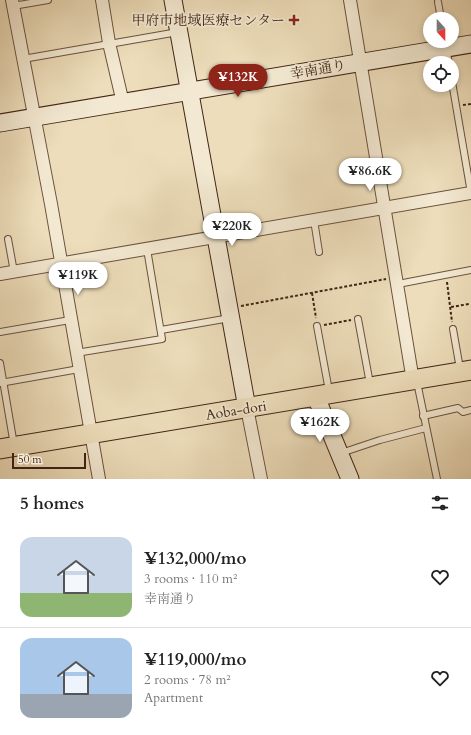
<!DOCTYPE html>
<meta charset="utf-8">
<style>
body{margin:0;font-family:Cardo,"Noto Serif JP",serif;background:#f2f2f2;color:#222;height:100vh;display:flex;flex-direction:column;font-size:15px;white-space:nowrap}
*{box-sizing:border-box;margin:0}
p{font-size:13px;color:#767676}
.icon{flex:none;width:22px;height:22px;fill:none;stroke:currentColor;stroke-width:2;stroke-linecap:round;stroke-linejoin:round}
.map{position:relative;height:479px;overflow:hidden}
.details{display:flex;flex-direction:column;background:#fff;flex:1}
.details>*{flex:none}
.needle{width:26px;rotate:159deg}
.fabs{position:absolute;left:423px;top:12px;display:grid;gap:8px}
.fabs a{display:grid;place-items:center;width:36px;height:36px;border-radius:50%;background:#fff;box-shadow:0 2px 6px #0003;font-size:20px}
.scale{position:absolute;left:12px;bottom:10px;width:74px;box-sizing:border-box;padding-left:4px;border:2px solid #412415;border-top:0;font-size:11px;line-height:14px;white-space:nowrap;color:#412415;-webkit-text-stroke:3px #f3e9d2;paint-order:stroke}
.price{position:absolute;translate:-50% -34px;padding:0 9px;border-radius:14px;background:#fff;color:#222;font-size:13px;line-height:26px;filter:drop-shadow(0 1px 2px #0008)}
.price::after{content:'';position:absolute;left:50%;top:24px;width:12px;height:9px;margin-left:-6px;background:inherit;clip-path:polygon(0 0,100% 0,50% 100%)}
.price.on{background:#8f2418;color:#fff}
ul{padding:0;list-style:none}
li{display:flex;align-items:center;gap:12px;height:100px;padding:0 20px}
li+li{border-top:1px solid #e0e0e0}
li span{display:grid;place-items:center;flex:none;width:112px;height:80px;border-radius:12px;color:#555}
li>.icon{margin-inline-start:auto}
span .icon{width:48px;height:48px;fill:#fffc;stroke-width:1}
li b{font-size:17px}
h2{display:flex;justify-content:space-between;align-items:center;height:48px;padding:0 20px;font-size:17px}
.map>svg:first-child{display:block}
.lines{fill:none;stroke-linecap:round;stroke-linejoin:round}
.lane-casing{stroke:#6c523e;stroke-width:8}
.street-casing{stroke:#6c523e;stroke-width:14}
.secondary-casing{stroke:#412415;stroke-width:19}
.primary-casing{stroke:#412415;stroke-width:21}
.path{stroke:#412415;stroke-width:2;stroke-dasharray:3 2;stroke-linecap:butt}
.lane{stroke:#f3e9d2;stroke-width:6}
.street{stroke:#f3e9d2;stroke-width:12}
.secondary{stroke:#f3e9d2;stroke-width:17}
.primary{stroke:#edddba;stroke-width:19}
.poi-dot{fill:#8f2418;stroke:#f3e9d2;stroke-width:1.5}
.labels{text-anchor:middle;stroke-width:3.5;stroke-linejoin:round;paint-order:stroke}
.poi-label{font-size:14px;fill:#412415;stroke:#f3e9d2;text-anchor:end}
.street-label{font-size:14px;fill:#412415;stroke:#f3e9d2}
</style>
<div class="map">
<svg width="471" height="479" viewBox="0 0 471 479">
<rect width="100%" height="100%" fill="#edddba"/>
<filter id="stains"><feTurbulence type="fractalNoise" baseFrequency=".005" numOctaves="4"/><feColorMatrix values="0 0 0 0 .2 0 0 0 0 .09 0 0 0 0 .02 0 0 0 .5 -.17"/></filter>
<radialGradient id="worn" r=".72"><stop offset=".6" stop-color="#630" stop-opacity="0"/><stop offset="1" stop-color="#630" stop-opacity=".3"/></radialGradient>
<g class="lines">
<defs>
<g id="lane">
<polyline points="438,2 441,19"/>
<polyline points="13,6 48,0"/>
<polyline points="446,49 449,63"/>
<polyline points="23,59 178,32"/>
<polyline points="452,82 471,193"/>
<polyline points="314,220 319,252"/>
<polyline points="8,239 14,272"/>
<polyline points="398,284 471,270"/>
<polyline points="358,319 370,384"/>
<polyline points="317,326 329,391"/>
<polyline points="453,329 460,369"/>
<polyline points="161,330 230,318"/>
<polyline points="0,332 70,320"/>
<polyline points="76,353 162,339 147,249"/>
<polyline points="0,363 14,445"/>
<polyline points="417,382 437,479"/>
<polyline points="0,383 79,369"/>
<polyline points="423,416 458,408 463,412 471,410"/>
<polyline points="341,453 380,440 426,428"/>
</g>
<g id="street">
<polyline points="12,0 51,204 99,479"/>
<polyline points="102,0 109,43 123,103"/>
<polyline points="350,0 413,381"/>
<polyline points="0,274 471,193"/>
<polyline points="247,408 261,479"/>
</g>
<g id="secondary">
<polyline points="173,0 247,408"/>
<polyline points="0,123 471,44"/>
<polyline points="316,397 350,479"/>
</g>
<polyline id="primary" points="0,449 471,370"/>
</defs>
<use href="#lane" class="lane-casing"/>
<use href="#street" class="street-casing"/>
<use href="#secondary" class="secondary-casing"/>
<use href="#primary" class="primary-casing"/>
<g class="path">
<polyline points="463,105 471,104"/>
<polyline points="447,282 452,322"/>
<polyline points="312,293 316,318"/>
<polyline points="241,306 386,279"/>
<polyline points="451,307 469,304"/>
<polyline points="324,325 351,320"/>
</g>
<use href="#lane" class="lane"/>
<use href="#street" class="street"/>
<use href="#secondary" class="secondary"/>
<use href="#primary" class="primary"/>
</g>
<path class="poi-dot" d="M292 14h4v4h4v4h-4v4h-4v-4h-4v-4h4z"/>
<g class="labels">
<g class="poi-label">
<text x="285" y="25">甲府市地域医療センター</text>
</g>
<g class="street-label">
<text transform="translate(318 69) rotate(-10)" y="5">幸南通り</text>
<text transform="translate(236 410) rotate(-9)" y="5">Aoba-dori</text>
</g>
</g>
<rect width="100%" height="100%" filter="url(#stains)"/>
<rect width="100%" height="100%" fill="url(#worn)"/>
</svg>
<div class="fabs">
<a><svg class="needle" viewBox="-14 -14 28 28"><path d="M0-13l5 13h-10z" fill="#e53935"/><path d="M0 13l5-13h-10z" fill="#767676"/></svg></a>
<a><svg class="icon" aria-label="locate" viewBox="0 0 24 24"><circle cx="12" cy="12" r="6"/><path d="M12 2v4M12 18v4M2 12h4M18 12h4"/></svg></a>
</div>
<div class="scale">50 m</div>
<b class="price on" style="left:238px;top:98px">¥132K</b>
<b class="price" style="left:370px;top:192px">¥86.6K</b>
<b class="price" style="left:232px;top:247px">¥220K</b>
<b class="price" style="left:78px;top:296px">¥119K</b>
<b class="price" style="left:320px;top:443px">¥162K</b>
</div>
<section class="details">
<h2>5 homes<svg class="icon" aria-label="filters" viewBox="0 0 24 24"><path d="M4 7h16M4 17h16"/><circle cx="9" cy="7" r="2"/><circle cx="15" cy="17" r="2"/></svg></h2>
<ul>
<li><span style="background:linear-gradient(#c9d6e8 70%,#8fb573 0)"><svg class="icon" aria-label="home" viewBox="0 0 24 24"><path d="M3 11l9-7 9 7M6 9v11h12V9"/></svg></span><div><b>¥132,000/mo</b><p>3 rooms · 110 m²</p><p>幸南通り</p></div><svg class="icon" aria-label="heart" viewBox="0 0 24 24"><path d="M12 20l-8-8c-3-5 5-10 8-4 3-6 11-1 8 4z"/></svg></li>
<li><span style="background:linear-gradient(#a9c7e8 70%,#9aa5b1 0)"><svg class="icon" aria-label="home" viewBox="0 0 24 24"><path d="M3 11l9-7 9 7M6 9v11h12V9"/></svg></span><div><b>¥119,000/mo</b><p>2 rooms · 78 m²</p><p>Apartment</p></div><svg class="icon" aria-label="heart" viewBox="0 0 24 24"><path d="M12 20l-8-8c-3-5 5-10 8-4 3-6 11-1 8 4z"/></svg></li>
</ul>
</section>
